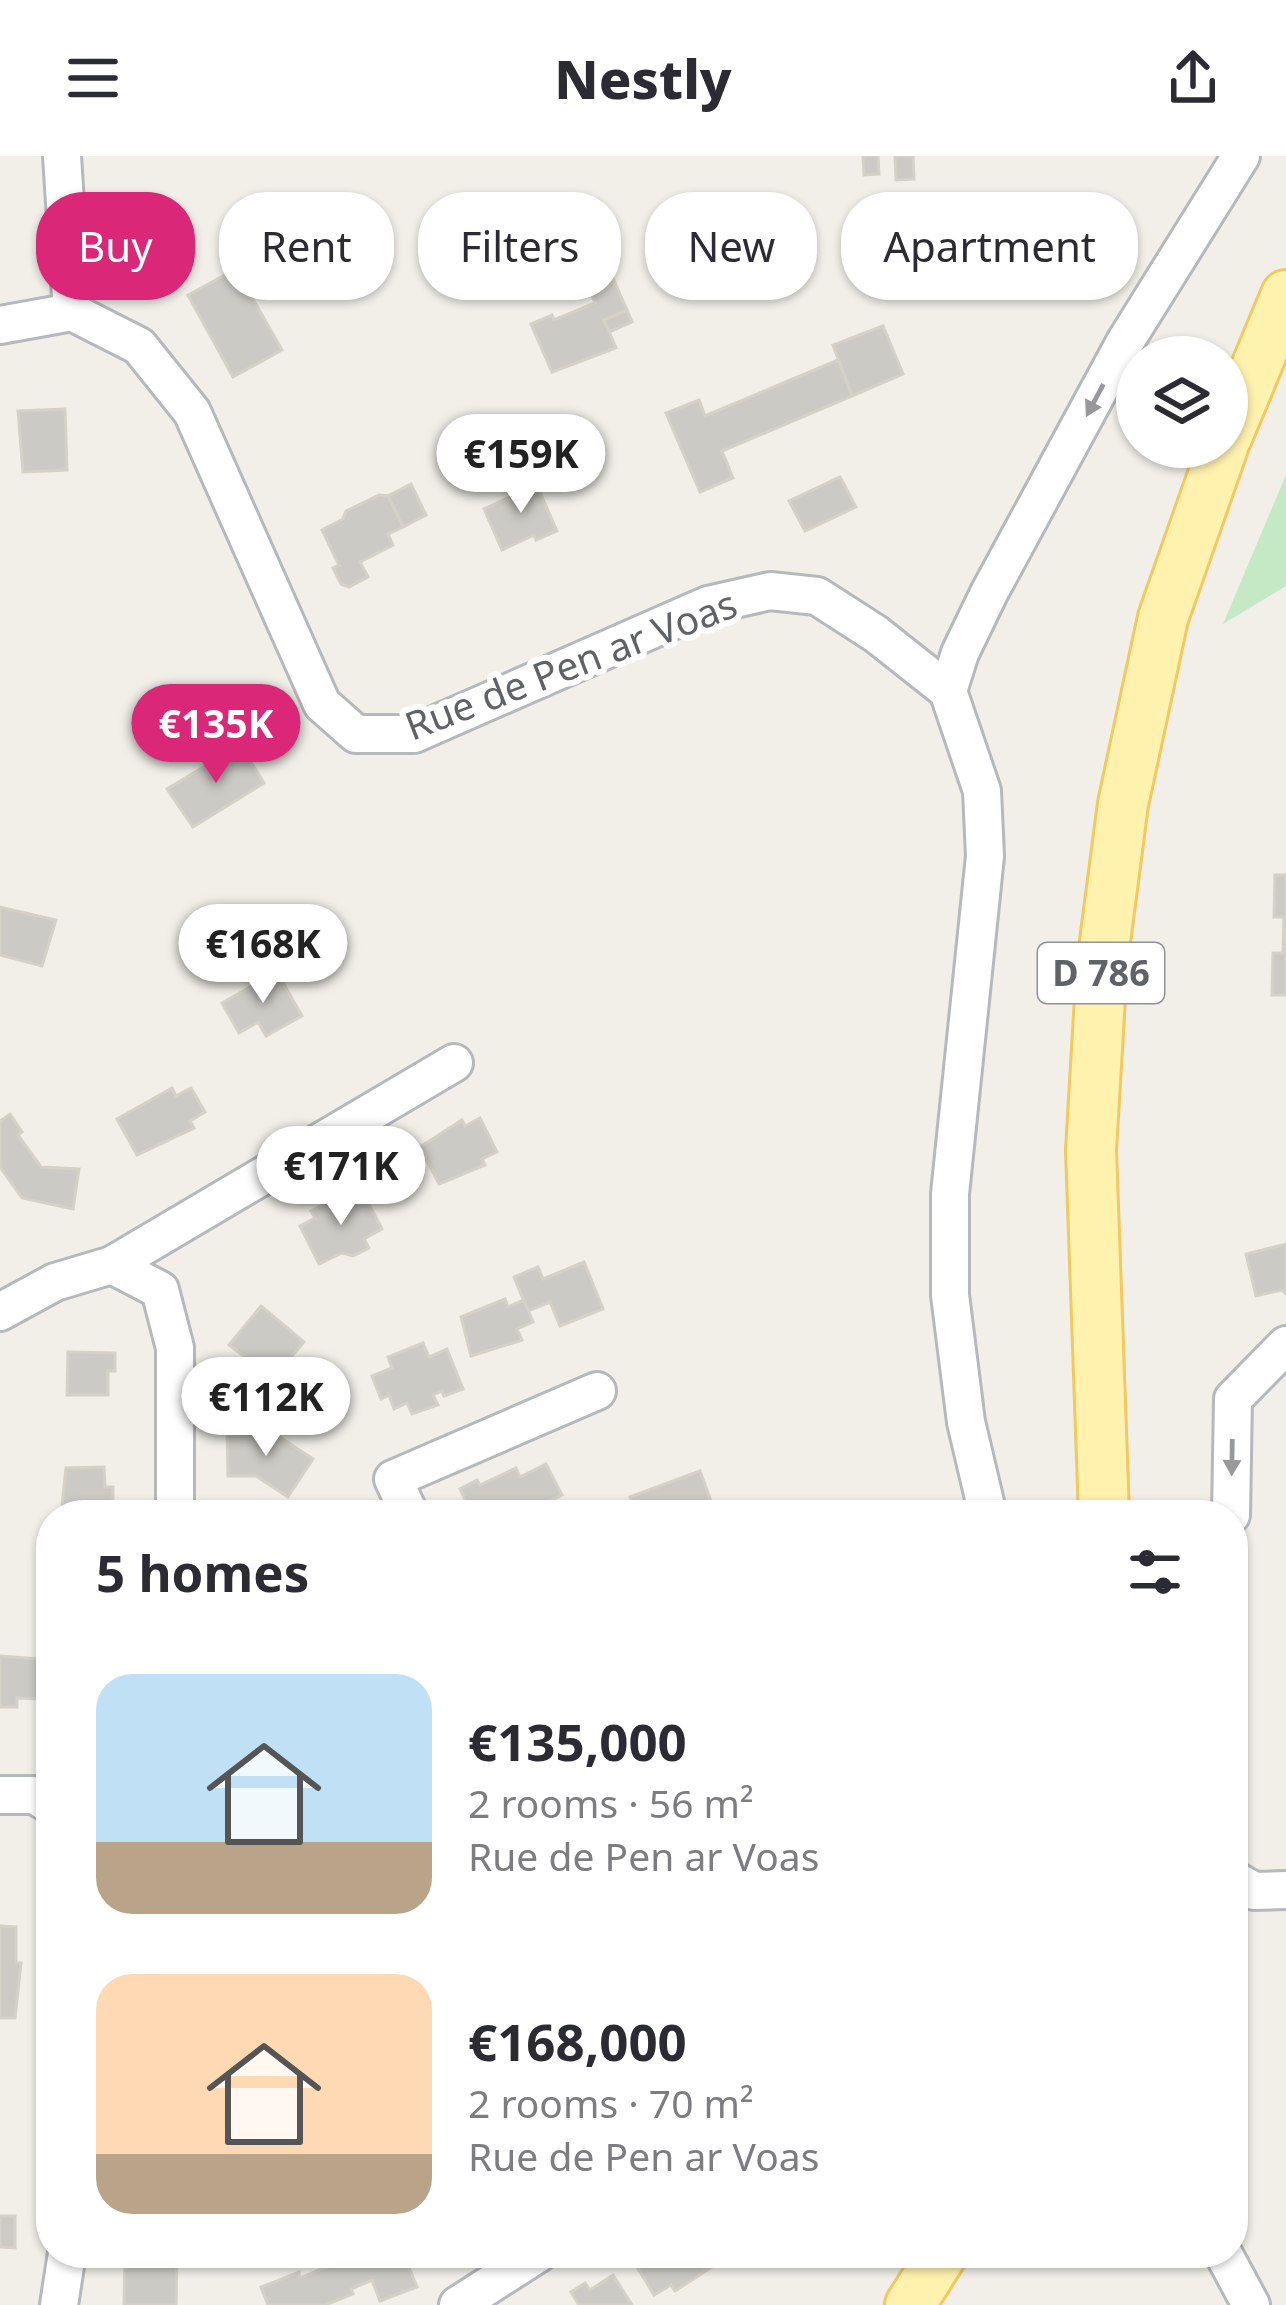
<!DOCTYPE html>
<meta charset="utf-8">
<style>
body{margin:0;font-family:"Noto Sans",sans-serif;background:#f2f2f3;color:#2b2b33;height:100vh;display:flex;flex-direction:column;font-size:45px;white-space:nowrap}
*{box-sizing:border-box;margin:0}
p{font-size:39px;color:#7c7c81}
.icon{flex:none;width:66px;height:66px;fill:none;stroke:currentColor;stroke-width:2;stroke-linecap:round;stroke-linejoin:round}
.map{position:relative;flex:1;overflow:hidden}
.details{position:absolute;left:36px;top:1344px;width:1212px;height:768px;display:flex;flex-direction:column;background:#fff;border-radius:48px;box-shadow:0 3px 9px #0004}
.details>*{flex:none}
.top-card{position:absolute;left:36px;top:36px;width:1215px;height:108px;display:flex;gap:24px}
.controls{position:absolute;left:1116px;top:180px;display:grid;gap:24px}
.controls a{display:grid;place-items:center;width:132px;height:132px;border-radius:50%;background:#fff;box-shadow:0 3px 9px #0004;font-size:60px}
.price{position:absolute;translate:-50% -102px;padding:0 27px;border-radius:42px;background:#fff;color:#222;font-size:39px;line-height:78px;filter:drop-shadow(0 3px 6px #0008)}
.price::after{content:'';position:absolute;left:50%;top:72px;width:36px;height:27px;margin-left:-18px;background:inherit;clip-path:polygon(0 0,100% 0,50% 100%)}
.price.current{background:#db2777;color:#fff}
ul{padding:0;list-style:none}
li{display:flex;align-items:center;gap:36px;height:300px;padding:0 60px}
li span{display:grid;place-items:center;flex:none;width:336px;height:240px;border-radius:36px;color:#555}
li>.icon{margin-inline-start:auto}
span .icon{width:144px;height:144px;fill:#fffc;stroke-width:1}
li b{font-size:51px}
h2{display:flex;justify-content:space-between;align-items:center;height:144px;padding:0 60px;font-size:51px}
.chip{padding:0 42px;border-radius:48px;background:#fff;box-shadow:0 3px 9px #0004;font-size:42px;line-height:108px}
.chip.current{background:#db2777;color:#fff}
header{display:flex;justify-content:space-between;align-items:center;height:156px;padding:0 60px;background:#fff;font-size:54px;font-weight:800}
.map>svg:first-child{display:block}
.green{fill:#c5e8c5}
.building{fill:#cccac5;stroke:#d6d1c6;stroke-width:3}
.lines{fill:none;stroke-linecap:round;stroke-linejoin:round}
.minor-casing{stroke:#b5b8bc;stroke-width:42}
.major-casing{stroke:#f2c960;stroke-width:54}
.minor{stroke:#fff;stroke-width:36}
.major{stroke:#fff2af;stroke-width:48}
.oneway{fill:#979a9d}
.labels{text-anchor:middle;stroke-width:12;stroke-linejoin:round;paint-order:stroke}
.shield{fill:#fff;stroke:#8f9295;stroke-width:3}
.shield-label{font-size:36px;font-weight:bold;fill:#5f6368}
.street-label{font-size:39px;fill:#5f6368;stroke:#fff}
</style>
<header><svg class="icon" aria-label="menu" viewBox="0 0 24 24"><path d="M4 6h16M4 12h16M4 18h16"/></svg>Nestly<svg class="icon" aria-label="share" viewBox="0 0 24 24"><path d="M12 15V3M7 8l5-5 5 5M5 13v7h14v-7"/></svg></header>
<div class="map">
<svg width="1286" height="2149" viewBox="0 0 1286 2149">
<rect width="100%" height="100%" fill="#f1efe8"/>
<polygon class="green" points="1286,319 1286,430 1223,468"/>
<g class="building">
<polygon points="863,0 878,0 879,18 864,19"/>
<polygon points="895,0 913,0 914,23 896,24"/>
<polygon points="236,113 282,194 233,221 188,139"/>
<polygon points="612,120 627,154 604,164 616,192 552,216 531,168 552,159 554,164 595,147 588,130"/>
<polygon points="627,154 632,166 609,176 604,164"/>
<polygon points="883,170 903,218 852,240 833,189"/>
<polygon points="838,204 852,240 722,295 733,322 700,336 666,257 699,244 705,260"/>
<polygon points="65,253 67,314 23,316 18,255"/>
<polygon points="840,321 856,351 805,375 789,345"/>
<polygon points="534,323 557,375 536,384 534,379 502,394 484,353 516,338 514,332"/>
<polygon points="411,328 426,359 403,371 388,340"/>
<polygon points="379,339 388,340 403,371 388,378 393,389 360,406 368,421 349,431 341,428 333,412 339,409 322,374 343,363 346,355"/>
<polygon points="240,589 264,627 193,671 167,633"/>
<polygon points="1275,719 1286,719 1286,839 1272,839 1273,797 1283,797 1284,761 1274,761"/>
<polygon points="0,751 56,764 42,810 0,799"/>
<polygon points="281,773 295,799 273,811 259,785"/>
<polygon points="277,816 302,860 266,880 258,866 239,877 222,847"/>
<polygon points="172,932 176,940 191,932 205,956 190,965 194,972 137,999 117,963"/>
<polygon points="10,958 22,976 18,979 41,1011 79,1013 73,1053 22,1042 0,1011 0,965"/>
<polygon points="480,962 497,996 482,1003 485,1009 439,1028 420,991 462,964 465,970"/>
<polygon points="363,1037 382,1073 364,1083 369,1092 353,1100 342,1097 319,1108 300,1070 315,1062 311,1055 341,1039 345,1047"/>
<polygon points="1286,1088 1286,1138 1282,1134 1256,1140 1246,1098"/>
<polygon points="584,1106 603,1153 560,1170 550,1146 528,1155 514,1121 538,1111 543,1123"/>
<polygon points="505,1143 508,1151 524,1144 533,1166 517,1173 522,1184 471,1200 461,1161"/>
<polygon points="261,1150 304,1186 273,1222 229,1189"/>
<polygon points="423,1187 429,1201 447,1193 463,1233 444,1240 442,1235 433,1239 438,1249 412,1258 407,1247 394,1253 389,1239 381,1243 372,1220 392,1212 388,1201"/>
<polygon points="68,1196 115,1197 115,1215 108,1215 108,1239 67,1239"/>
<polygon points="269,1274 313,1303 288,1341 256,1320 228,1320 227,1275"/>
<polygon points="546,1308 562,1339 533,1353 536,1359 478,1359 475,1355 471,1356 460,1333 477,1324 480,1329 516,1312 520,1321"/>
<polygon points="104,1311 105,1331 113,1331 113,1359 61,1359 66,1312"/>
<polygon points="700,1315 716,1359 618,1359 616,1353 632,1347 630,1341"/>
<polygon points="0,1500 38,1503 39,1543 17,1542 17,1551 0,1551"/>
<polygon points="0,1770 16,1771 16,1807 21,1807 15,1862 0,1862"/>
<polygon points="0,2060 15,2060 15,2092 0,2091"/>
<polygon points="157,2097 177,2098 176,2149 124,2149 125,2098 121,2097"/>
<polygon points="361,2097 403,2097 417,2131 380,2145 372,2124 351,2133 353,2138 325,2149 268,2149 261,2131 299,2116 300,2122"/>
<polygon points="648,2097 707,2097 715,2109 675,2135 671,2129 654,2139 634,2106"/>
<polygon points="613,2119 632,2149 579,2149 571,2136 585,2127 590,2134"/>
</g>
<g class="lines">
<defs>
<g id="minor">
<polyline points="72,156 139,190 192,256 322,548 356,578 414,578 708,449 770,435 817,440 876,478 948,535 982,635 985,700 950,1038 950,1139 966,1266 988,1359"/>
<polyline points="0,169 72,156 62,0"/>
<polyline points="948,535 960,497 989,437 1125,186 1241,0"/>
<polyline points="112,1109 454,907"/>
<polyline points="0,1156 55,1126 112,1109 160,1134 175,1192 175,1359"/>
<polyline points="410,1359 393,1323 597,1235"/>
<polyline points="1231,1359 1233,1243 1286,1189"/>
<polyline points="0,1639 34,1639 51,1649"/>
<polyline points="1233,1723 1254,1735 1286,1734"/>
<polyline points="1223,2097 1251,2149"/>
<polyline points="59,2149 67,2097"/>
<polyline points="458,2149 539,2097"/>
</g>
<g id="major">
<polyline points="1227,281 1286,139"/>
<polyline points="1104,1359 1091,994 1102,808 1123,648 1163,462 1223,291"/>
<polyline points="910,2149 943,2097"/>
</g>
</defs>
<use href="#minor" class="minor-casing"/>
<use href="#major" class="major-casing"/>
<use href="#minor" class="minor"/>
<use href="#major" class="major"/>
</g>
<defs><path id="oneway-solid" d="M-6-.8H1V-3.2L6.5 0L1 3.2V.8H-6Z" transform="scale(3)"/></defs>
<g class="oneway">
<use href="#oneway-solid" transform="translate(1095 244) rotate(118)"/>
<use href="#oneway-solid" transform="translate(1232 1301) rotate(91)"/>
</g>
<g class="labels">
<rect class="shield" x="1038" y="787" width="126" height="60" rx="9"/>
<g class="shield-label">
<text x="1101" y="830">D 786</text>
</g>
<g class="street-label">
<text transform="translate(571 509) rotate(-21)" y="14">Rue de Pen ar Voas</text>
</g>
</g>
</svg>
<div class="controls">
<a><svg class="icon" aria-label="layers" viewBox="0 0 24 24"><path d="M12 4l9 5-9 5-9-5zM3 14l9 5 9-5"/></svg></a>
</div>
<b class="price" style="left:521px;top:360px">€159K</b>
<b class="price current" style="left:216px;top:630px">€135K</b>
<b class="price" style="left:263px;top:850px">€168K</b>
<b class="price" style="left:341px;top:1072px">€171K</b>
<b class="price" style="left:266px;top:1303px">€112K</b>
<div class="top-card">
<a class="chip current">Buy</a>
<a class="chip">Rent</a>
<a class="chip">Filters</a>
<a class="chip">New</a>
<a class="chip">Apartment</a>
</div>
<section class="details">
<h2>5 homes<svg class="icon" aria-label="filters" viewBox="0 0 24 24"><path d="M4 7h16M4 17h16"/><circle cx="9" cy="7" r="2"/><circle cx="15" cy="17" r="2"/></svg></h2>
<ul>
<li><span style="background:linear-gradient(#bfe0f5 70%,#b9a48a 0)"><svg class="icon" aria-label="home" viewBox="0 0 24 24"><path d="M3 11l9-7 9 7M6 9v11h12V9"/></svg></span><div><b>€135,000</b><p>2 rooms · 56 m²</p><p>Rue de Pen ar Voas</p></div></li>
<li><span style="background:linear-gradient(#ffd9b3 75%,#b9a48a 0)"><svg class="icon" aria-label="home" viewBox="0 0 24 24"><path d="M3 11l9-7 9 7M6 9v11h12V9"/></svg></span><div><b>€168,000</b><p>2 rooms · 70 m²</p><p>Rue de Pen ar Voas</p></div></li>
</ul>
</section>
</div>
